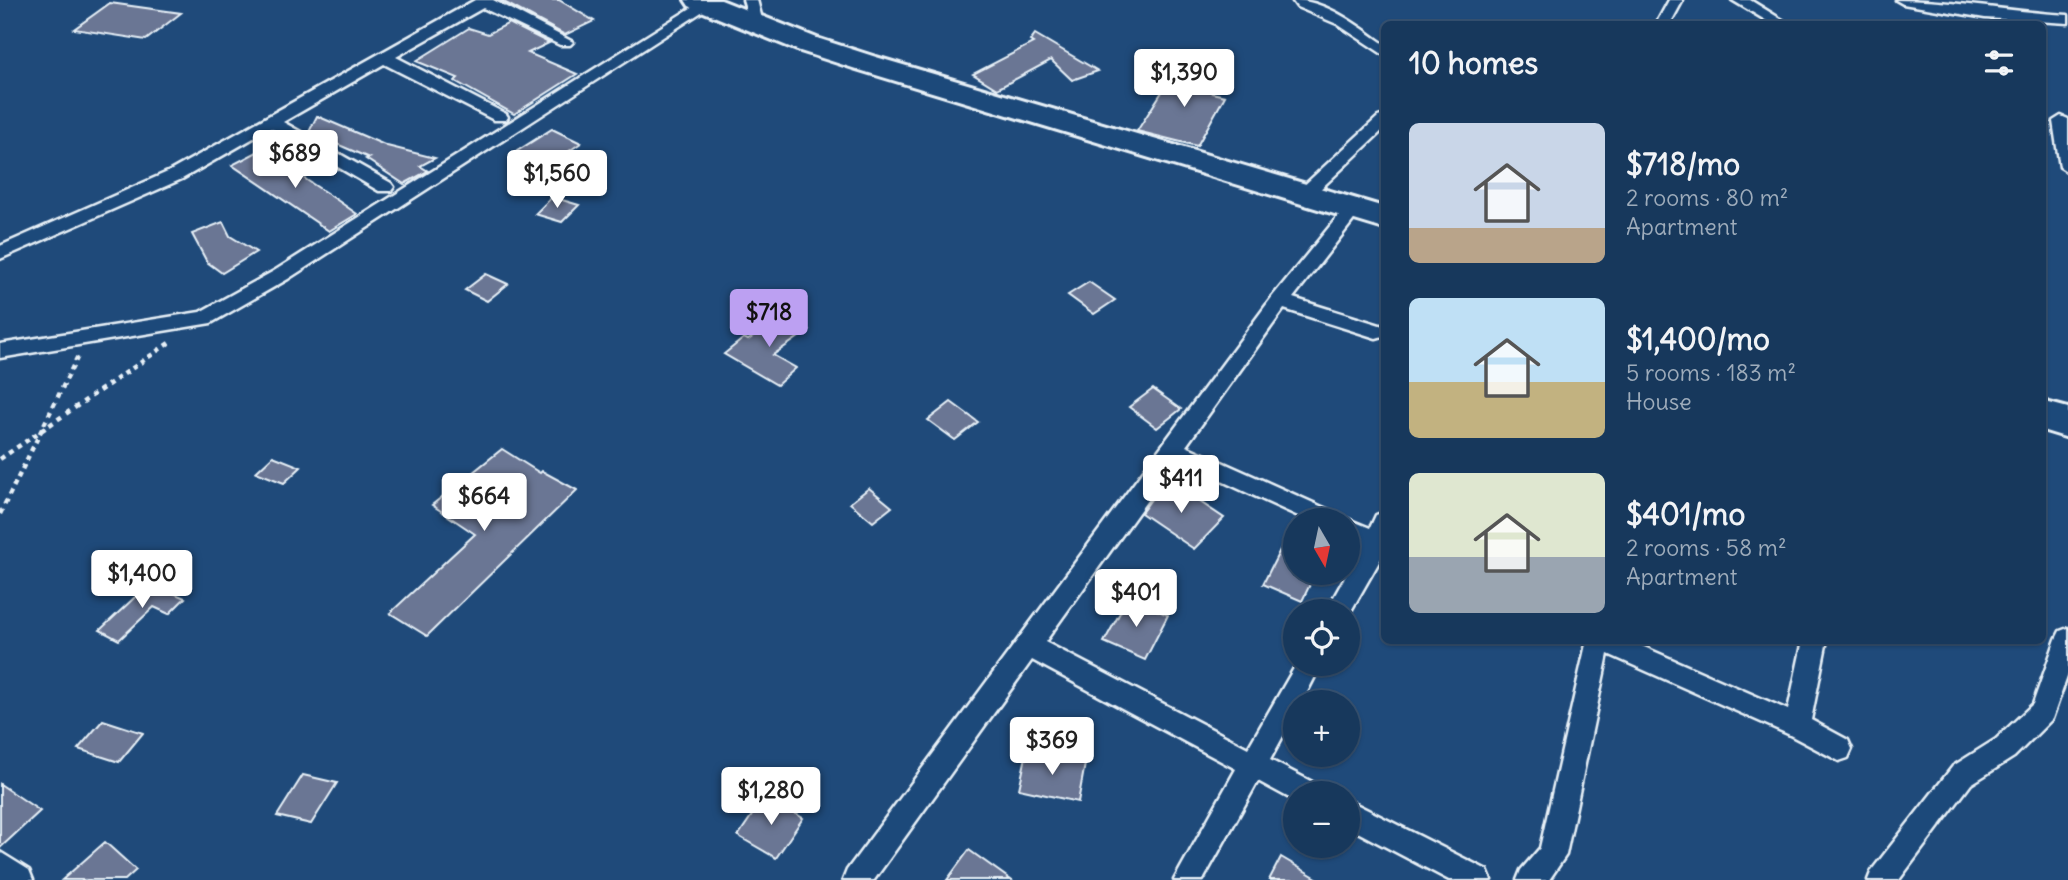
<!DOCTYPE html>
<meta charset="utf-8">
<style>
body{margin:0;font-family:Delius,sans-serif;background:#203f62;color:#f1f3f6;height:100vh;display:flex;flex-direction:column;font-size:26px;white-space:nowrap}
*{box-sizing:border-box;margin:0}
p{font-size:23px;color:#9eacbb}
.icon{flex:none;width:38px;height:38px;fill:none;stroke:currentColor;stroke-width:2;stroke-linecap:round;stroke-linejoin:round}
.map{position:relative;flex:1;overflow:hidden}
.drawer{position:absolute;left:1381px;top:21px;width:665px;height:623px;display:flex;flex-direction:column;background:#17385c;border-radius:10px;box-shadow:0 2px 5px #0004,0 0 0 2px #365272}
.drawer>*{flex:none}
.needle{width:46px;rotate:171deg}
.buttons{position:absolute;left:1283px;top:508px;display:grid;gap:14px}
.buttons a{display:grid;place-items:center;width:77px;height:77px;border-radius:50%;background:#17385c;box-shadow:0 2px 5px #0004,0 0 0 2px #365272;font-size:35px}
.price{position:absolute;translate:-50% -60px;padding:0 16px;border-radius:7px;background:#fff;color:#222;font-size:23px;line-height:46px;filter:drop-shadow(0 2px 4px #0008)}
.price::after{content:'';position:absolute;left:50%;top:42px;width:21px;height:16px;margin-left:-10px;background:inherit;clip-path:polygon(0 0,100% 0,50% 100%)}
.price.current{background:#bca0f2;color:#111}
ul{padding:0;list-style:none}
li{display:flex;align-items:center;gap:21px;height:175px;padding:0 28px}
li span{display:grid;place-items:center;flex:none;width:196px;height:140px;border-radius:10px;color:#555}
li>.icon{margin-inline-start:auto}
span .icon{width:84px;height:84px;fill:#fffc;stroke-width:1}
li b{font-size:30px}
h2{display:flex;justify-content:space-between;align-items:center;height:84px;padding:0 28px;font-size:30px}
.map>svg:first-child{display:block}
.building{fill:#6b7694;stroke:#e8f1f8;stroke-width:2}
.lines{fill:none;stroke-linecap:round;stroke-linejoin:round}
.street-casing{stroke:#e8f1f8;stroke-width:5}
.highway-casing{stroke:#e8f1f8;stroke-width:6}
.path{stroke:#e8f1f8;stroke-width:4.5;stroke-dasharray:5 5;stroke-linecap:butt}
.street{fill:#1f4a7a;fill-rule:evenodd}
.highway{fill:#1f4a7a;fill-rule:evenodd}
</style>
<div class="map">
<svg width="2068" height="880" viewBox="0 0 2068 880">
<rect width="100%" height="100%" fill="#1f4a7a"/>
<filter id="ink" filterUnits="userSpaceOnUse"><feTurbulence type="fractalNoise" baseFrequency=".0143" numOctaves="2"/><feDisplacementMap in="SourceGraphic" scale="14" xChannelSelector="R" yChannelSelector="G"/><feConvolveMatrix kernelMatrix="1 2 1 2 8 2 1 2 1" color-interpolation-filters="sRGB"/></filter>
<g filter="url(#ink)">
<g class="building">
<polygon points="500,0 559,0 594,21 565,35"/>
<polygon points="110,3 181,13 146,40 74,29"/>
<polygon points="509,23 549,43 528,53 577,74 514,114 455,81 458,78 416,61 469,28 488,34"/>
<polygon points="1035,34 1098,71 1072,80 1051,60 997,89 973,74 1033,43 1030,41"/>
<polygon points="1176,70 1220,82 1212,93 1225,96 1197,146 1137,131"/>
<polygon points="317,116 387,146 435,158 420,166 428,171 404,184 366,159 369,158 309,132"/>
<polygon points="552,129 581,143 541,170 511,155"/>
<polygon points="261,150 337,200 357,214 329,231 232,165"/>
<polygon points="552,197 579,205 562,222 535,214"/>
<polygon points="223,222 230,236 256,252 222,273 207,262 192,234"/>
<polygon points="486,274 508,284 487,301 465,290"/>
<polygon points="1089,282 1115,300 1094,314 1068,295"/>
<polygon points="788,314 809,330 773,355 796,368 777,385 724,354 744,338 748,340"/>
<polygon points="1153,389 1181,409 1157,428 1129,407"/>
<polygon points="951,402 978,422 955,440 928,420"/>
<polygon points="502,449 540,473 542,471 577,490 427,636 390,613 475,534 432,505"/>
<polygon points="273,456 301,467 284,483 256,472"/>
<polygon points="1166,479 1224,518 1194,549 1141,513"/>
<polygon points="869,488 892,507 873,522 850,503"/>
<polygon points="1295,520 1295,572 1316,572 1302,601 1263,584"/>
<polygon points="150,583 185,598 169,614 154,607 119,640 100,630"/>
<polygon points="1128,598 1168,615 1145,660 1104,642"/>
<polygon points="103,720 143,733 119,762 78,749"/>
<polygon points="1027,752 1085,764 1078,802 1019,789"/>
<polygon points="303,775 337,783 311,824 277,816"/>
<polygon points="0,784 40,811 0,848"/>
<polygon points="765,796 803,818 776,858 738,836"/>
<polygon points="105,842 136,870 125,880 62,880"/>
<polygon points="969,850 1011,880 947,880"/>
<polygon points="1281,857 1320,880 1269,880"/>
</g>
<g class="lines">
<defs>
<g id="street">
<polygon points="475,0 493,0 573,42 570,45 560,45 483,8 396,57 506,114 508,117 506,120 494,120 384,64 283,122 391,183 394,187 391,191 379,191 271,128 182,179 0,259 0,246 170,171"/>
<polygon points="743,0 757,0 763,23 761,26 751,26"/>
<path d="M1292 0C1326 0 1357 25 1384 44V55L1337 24 1297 7Z"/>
<polygon points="1669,0 1683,0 1670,24 1656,24"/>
<polygon points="1732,0 1750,0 1789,24 1772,24"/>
<path d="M1896 0C1953 0 2010 12 2068 15V23L1985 18 1903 4Z"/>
<polygon points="702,1 712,1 714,4 288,279 211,323 0,358 0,344 200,312 274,271"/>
<polygon points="1384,115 1384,129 1312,197 1300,197 1297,193 1300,189 1378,117"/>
<polygon points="2061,116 2068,119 2068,172 2060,167 2053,121"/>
<polygon points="1354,202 1360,204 1363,208 1360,212 1293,298 1383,326 1383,336 1376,338 1284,309 1186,446 1338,514 1341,520 1307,520 1176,460 1045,642 1248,748 1297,663 1322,663 1302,702 1295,702 1295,714 1270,760 1316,784 1320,793 1295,793 1295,801 1258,781 1203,880 1174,880 1236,769 1032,660 874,880 843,880 847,870 1273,296 1348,204"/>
<polygon points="1384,512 1384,553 1348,616 1348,611 1326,611 1363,545 1348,538 1348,520 1345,520 1348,519 1370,528 1376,515"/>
<polygon points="2068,628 2068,674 2052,719 2014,757 1971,784 1899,880 1868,880 1872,870 1953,766 1996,739 2033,704 2056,639 2060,631"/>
<polygon points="1587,640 1628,640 1788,710 1803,640 1827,640 1811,720 1848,740 1852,749 1848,758 1839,761 1788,734 1608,654 1566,855 1549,880 1517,880 1521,870 1540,848"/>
<polygon points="1348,800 1487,870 1491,880 1449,880 1348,827"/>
<polygon points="0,852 29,870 33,880 0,880"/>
</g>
<g id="highway">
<polygon points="685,0 721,0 817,38 876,57 1384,207 1384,229 856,69 797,50 689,6"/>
<polygon points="2042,401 2068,408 2068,438 2042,430"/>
</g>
</defs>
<use href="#street" class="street-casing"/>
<use href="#highway" class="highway-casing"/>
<g class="path">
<polyline points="0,459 169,343"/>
<polyline points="0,514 78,356"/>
</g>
<use href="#street" class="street"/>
<use href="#highway" class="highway"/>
</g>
</g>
</svg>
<div class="buttons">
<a><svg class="needle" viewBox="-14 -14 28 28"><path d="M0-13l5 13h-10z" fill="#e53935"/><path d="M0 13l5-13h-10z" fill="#9eacbb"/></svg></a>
<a><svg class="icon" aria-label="locate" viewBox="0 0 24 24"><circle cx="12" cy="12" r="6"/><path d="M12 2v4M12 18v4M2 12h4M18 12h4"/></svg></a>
<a>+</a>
<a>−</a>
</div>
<b class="price" style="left:1184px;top:109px">$1,390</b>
<b class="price" style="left:295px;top:190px">$689</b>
<b class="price" style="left:557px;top:210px">$1,560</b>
<b class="price current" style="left:769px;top:349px">$718</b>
<b class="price" style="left:1181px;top:515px">$411</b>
<b class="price" style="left:484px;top:533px">$664</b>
<b class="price" style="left:142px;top:610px">$1,400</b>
<b class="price" style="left:1136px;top:629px">$401</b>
<b class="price" style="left:1052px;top:777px">$369</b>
<b class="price" style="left:771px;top:827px">$1,280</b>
<section class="drawer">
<h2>10 homes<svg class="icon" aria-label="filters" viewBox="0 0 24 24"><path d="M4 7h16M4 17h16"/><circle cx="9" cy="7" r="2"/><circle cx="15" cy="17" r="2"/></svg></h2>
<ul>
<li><span style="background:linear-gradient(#c9d6e8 75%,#b9a48a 0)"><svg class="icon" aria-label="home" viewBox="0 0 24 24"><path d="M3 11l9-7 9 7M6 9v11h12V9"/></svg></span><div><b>$718/mo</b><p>2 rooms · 80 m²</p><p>Apartment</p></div></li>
<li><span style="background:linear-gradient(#bfe0f5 60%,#c2b280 0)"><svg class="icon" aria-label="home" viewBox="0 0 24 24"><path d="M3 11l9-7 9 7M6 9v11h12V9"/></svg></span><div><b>$1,400/mo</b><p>5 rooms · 183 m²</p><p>House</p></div></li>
<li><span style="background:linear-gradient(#dfe7d0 60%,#9aa5b1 0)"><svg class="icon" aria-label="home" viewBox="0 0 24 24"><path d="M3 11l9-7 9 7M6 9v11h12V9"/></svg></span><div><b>$401/mo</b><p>2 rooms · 58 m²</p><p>Apartment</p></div></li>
</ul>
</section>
</div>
